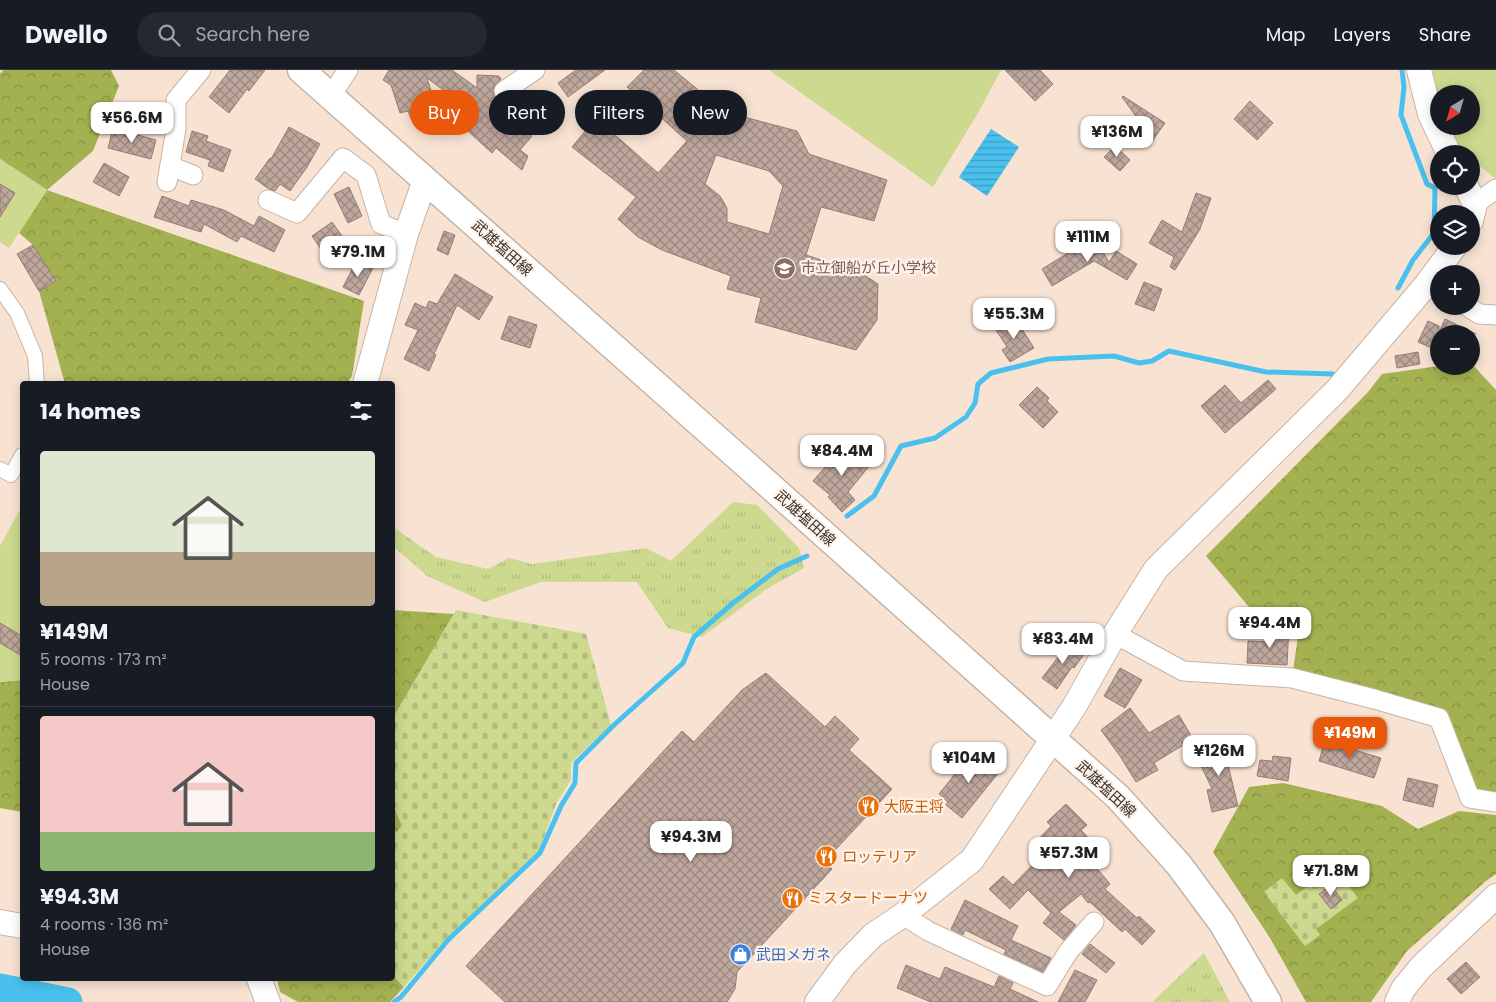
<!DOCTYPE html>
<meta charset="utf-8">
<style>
body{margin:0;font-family:Poppins,"Noto Sans JP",sans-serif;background:#242831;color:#f1f3f6;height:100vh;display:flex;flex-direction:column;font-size:19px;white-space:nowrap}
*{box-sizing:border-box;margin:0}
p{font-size:16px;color:#9ea1a6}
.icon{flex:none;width:28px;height:28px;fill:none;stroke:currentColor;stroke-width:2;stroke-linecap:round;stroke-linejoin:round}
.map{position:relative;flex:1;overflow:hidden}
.details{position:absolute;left:20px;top:311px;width:375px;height:600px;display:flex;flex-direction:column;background:#171b24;border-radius:5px;box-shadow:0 2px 12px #0003}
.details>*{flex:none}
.hud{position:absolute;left:410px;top:20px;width:475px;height:45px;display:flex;gap:10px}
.needle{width:32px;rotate:217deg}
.buttons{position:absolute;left:1430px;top:15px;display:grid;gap:10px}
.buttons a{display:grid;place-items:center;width:50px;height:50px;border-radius:50%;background:#171b24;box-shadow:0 2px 12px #0003;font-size:25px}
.price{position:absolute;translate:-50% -42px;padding:0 11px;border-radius:10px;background:#fff;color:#222;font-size:16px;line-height:32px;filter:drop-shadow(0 1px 2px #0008)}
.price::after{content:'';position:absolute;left:50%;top:30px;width:15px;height:11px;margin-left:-8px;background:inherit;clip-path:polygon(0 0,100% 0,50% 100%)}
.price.selected{background:#ea580c;color:#fff}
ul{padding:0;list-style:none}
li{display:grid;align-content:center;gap:10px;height:265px;padding:0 20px}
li+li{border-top:1px solid #363941}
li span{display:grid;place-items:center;height:155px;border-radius:5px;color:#555}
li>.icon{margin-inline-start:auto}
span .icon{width:90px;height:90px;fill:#fffc;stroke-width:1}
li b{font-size:21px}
h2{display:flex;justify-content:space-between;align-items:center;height:60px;padding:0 20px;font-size:21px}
.pill{padding:0 18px;border-radius:22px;background:#171b24;box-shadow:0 2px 12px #0003;font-size:18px;line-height:45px}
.pill.selected{background:#ea580c;color:#fff}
header{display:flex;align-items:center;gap:30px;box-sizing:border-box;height:70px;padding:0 25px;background:#171b24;border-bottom:1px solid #363941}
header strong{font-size:24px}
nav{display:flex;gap:28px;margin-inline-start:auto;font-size:18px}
.search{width:350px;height:45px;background:#242831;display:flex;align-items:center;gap:12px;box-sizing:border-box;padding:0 18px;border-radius:28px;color:#9ea1a6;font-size:19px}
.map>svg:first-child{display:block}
.grass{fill:url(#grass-tufts)}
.forest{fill:url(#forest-crowns)}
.cemetery{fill:url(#cemetery-stones)}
.park{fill:#cdd98e}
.water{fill:url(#water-rules)}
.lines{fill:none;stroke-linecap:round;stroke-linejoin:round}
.stream{stroke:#49c0ed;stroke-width:5}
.river{stroke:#49c0ed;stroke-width:29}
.building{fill:url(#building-cross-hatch);stroke:#947e75;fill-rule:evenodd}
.pedestrian-casing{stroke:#c6b3a4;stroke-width:16}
.minor-casing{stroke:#c6b3a4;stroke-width:21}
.tertiary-casing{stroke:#c6b3a4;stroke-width:26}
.secondary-casing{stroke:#c6b3a4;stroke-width:29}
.pedestrian{stroke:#fff;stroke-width:14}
.minor{stroke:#fff;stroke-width:19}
.tertiary{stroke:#fff;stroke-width:24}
.secondary{stroke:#fff;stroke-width:26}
.labels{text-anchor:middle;stroke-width:4.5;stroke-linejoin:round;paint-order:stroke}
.street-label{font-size:15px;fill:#38302a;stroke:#fef2e9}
.education-label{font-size:15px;fill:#785e54;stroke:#fef2e9;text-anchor:start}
.food-label{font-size:15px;fill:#c56008;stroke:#fef2e9;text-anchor:start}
.shop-label{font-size:15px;fill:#366cbe;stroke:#fef2e9;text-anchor:start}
</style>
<header>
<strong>Dwello</strong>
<div class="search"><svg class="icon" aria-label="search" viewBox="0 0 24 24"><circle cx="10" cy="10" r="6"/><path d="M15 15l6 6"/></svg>Search here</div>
<nav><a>Map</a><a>Layers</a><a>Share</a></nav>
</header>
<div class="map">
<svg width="1496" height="932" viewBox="0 0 1496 932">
<defs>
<pattern id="grass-tufts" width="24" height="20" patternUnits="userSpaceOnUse" patternTransform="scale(1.25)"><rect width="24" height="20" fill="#cdd98e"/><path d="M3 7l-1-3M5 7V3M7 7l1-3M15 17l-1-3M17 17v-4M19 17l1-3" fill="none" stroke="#b1bb7b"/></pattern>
<pattern id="forest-crowns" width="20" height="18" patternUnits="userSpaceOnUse" patternTransform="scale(1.25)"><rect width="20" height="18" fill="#a4b151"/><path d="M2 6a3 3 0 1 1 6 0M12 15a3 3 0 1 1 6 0" fill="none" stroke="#879043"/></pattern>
<pattern id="cemetery-stones" width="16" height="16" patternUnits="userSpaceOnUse" patternTransform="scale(1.25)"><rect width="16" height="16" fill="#cdd98e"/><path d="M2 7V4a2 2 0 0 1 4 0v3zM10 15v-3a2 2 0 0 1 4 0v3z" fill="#b1bb7b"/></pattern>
<pattern id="water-rules" width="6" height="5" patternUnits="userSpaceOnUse" patternTransform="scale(1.25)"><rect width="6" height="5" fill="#49c0ed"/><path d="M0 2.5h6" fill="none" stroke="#3e9cc0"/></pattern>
<pattern id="building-cross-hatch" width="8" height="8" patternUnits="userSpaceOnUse" patternTransform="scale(1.25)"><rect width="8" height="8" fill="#bea79d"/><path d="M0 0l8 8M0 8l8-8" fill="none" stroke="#9b8880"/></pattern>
</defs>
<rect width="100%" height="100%" fill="#f8e3d3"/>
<g class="grass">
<polygon points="733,432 757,435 799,478 804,498 768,518 702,567 668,558 637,512 541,512 485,532 427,506 393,476 393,457 436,487 488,499 509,488 532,494 646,478 671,491"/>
<polygon points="1204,883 1230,932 1155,932 1153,931"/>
</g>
<g class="forest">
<polygon points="3,0 111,0 119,16 93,81 47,120 364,231 352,306 347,314 65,314 39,221 55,211 33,175 19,163 47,120 0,89 0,4"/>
<polygon points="1471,293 1496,320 1496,727 1470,728 1439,648 1292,608 1300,552 1250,538 1206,486 1368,322 1382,304 1439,296 1471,296"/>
<polygon points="393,540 454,544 393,648"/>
<polygon points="22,610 22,742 0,738 0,612"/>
<polygon points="1283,713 1382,736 1418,759 1459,741 1496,745 1496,804 1486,811 1407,881 1371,932 1306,932 1270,868 1213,782 1249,717"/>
<polygon points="392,731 402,756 393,766 392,766"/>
<polygon points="393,905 404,917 390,932 298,932 280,922 277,909 392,909"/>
</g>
<g class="cemetery">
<polygon points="456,540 586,564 611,655 571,693 571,710 556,734 539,781 446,869 404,917 392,905 393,766 402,756 393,731 393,648"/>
<polygon points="1334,797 1358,828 1316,859 1320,865 1305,876 1264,822 1282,808 1296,825"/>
</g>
<g class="park">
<polygon points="769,0 1001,0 978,43 933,117"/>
<path d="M1429 0H1496V109L1471 89V84C1456 84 1451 68 1445 56H1471V24H1439V44Z"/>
<polygon points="0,89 47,120 9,178 0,172"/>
<polygon points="22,436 22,610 0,612 0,476"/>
</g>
<polygon class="water" points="991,59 1019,77 987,126 959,107"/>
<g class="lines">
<g class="stream">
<polyline points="1398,218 1413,190 1434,163 1435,118 1427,114 1401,45 1404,17 1402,0"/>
<polyline points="847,446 874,426 901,376 935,368 966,347 975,333 978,314 991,303 1048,289 1114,286 1139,293 1152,291 1169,281 1266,302 1333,304"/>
<polyline points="394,932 401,927 448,870 540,783 561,736 575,713 576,693 615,654 683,593 694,567 733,533 778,499 807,486"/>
</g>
<polyline class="river" points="0,918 68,932"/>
</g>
<g class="building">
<polygon points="230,0 265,0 249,21 247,19 229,43 209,27"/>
<polygon points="389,0 452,0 477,18 477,5 499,6 501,9 494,17 493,22 494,27 499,31 504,32 514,28 518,33 514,35 518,41 510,47 532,66 520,80 528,86 522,100 496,78 492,83 458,52 469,39 427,8 434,30 428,25 433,43 411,49 408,41 400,43 391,15 383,10"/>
<polygon points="576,0 605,0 568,27 558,13"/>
<path d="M644 0H674L725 42 797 61 809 84 887 110 874 151 821 137 806 185 861 203 878 214 877 250 856 280 755 252 761 228 727 219 731 206 662 180 638 167 618 149 636 127 572 77 596 48 658 103 687 71 627 17ZM716 85 769 101 783 116 769 164 727 152V138L720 126 705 114Z"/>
<polygon points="1005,0 1040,0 1053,14 1035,31"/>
<polygon points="1123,26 1165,53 1153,70 1122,27"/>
<polygon points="1250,31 1273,53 1257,70 1234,49"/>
<polygon points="289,57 320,74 307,97 290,121 280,114 275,121 269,119 255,109 270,88 271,89"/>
<polygon points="113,58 156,70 151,89 108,78"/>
<polygon points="192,61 208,66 206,71 231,80 223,102 208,96 210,90 186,82"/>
<polygon points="1115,76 1130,90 1120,101 1104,87"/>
<polygon points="104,93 129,107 119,126 93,112"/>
<polygon points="0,114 15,123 0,147"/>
<polygon points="349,117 362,146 348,153 334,124"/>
<polygon points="1196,123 1211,128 1200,159 1175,200 1170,197 1174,187 1149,173 1162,150 1182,162"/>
<polygon points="162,126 189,136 191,130 224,140 254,156 259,146 285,160 274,182 241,166 237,172 204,154 201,162 154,147"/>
<polygon points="332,152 352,180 332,195 312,166"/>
<polygon points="444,161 455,165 448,185 437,180"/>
<polygon points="1094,167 1109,192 1116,181 1137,194 1127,210 1094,191 1052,216 1042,199"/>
<polygon points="33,175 56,211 39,221 17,184"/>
<polygon points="357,190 373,198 359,225 343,217"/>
<polygon points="455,204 493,227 479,250 457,235 434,284 436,285 429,301 404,289 418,260 405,255 415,233 426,238 429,231 437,234"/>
<polygon points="1144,212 1162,219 1154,241 1135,234"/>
<polygon points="509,246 537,255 530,278 501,269"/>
<polygon points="1015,248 1034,278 1010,292 1002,280 1007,277 996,260"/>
<polygon points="1445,249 1476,264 1439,264 1439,281 1418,272 1428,251 1439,256 1439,262"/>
<polygon points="1418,282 1420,294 1397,298 1395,286"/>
<polygon points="1268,310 1276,319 1225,363 1201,336 1225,315 1241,333"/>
<polygon points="1037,317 1049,328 1047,331 1058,342 1043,358 1019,335"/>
<polygon points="845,374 870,395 848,422 855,430 842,442 828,427 830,425 813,411"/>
<polygon points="0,553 22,566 22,586 0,573"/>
<polygon points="1276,555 1289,556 1287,595 1247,593 1248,571 1275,572"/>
<polygon points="1069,573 1085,583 1074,598 1072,597 1057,619 1042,608"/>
<polygon points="1120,598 1142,610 1125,638 1104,626"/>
<polygon points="766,603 825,657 835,646 859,669 849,680 892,719 824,792 832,799 737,902 735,919 727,932 505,932 466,896 682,661 694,672 742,620"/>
<polygon points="1130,638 1149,663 1179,645 1193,669 1154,693 1158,700 1136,712 1120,686 1101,660"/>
<polygon points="1325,671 1381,688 1374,708 1319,691"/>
<polygon points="1225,672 1234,692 1228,695 1238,736 1212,742 1207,720 1212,719 1196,685"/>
<polygon points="974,680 1000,701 962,748 946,735 948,732 939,724"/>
<polygon points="1273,686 1291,688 1288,711 1257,706 1260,690 1272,691"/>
<polygon points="1408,708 1438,715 1433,737 1403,730"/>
<polygon points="1066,734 1087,755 1081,760 1094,774 1084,783 1110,814 1105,819 1137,848 1139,846 1155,861 1142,875 1125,859 1122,862 1090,832 1088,833 1081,824 1059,842 1076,855 1064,870 1043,853 1051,843 1028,820 1010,839 989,819 1003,806 1013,815 1040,787 1030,778 1051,756 1047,752"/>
<polygon points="1331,815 1342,830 1331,839 1319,824"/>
<polygon points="965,830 1018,856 1011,870 1051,888 1043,902 1004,884 1006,880 965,860 963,865 951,859"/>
<polygon points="1090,874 1115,893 1106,903 1082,884"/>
<polygon points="1466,892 1480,907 1461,924 1447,909"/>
<polygon points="906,895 940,909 945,897 994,917 999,906 1013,913 1010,919 1038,932 931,932 897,918"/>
<polygon points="1075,900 1097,910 1085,932 1058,932"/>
</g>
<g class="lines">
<defs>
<g id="pedestrian">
<polyline points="0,219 17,243 35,286 37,314"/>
<polyline points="0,399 11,405 22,385"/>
</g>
<g id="minor">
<polyline points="504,21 535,0"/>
<polyline points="330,27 348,0"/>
<polyline points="170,96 193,105"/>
<polyline points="167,112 176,59 176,30 201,0"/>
<polyline points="268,130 297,143 343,88 366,105 381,154 406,164"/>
<polyline points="1475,134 1496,119"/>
<polyline points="1467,236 1479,244 1496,245"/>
<polyline points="1115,564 1183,601 1292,608 1374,629 1439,648 1470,728 1496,732"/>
<polyline points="903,845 928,861 1047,916 1068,882 1094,852"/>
</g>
<g id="tertiary">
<polyline points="1419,0 1430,44 1449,84"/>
<polyline points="1466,116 1475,134 1471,151"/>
<polyline points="365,314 406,164 425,110"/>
<polyline points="0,852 22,856"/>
<polyline points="259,909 268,932"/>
<polyline points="817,932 845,894 873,865 903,845 972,790 1074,637 1115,564 1156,499 1337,320 1426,215 1455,176"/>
<polyline points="1397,932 1403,919 1421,897 1496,826"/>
</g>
<polyline id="secondary" points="301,0 741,390 1118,727 1179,795 1222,853 1268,932"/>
</defs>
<use href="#pedestrian" class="pedestrian-casing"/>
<use href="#minor" class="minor-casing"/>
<use href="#tertiary" class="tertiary-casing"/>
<use href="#secondary" class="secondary-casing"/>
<use href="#pedestrian" class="pedestrian"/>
<use href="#minor" class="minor"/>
<use href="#tertiary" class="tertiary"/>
<use href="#secondary" class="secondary"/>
</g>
<defs>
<symbol id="school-disc" viewBox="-11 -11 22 22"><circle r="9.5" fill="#8d6e63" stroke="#fef2e9"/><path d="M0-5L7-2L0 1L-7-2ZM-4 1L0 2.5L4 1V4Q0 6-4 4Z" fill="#fff"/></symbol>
<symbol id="restaurant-disc" viewBox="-11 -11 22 22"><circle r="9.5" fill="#e8710a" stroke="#fef2e9"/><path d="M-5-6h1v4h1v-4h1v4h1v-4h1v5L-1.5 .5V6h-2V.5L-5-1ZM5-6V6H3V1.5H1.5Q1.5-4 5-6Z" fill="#fff"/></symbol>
<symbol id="shop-disc" viewBox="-11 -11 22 22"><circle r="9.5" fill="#3f7fe0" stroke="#fef2e9"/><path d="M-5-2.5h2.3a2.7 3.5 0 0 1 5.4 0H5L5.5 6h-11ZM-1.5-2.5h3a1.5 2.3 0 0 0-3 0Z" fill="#fff"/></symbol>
</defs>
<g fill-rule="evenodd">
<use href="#school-disc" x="772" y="186" width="25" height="25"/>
<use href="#restaurant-disc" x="856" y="724" width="25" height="25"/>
<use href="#restaurant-disc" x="814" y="774" width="25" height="25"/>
<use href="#restaurant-disc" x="780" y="816" width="25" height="25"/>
<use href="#shop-disc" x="728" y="872" width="25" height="25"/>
</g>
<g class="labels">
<g class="street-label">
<text transform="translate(502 178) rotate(42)" y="5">武雄塩田線</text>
<text transform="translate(805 448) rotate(42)" y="5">武雄塩田線</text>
<text transform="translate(1106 719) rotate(43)" y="5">武雄塩田線</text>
</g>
<g class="education-label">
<text x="801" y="203">市立御船が丘小学校</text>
</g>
<g class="food-label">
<text x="884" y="742">大阪王将</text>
<text x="842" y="792">ロッテリア</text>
<text x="808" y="833">ミスタードーナツ</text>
</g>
<g class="shop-label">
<text x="756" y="890">武田メガネ</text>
</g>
</g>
</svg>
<div class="buttons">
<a><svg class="needle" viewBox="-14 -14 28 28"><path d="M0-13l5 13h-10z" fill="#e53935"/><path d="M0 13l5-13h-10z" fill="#9ea1a6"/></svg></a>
<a><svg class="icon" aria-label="locate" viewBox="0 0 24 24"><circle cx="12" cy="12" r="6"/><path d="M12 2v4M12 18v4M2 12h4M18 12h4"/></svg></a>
<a><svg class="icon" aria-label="layers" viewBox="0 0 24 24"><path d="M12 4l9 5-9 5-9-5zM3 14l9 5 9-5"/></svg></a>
<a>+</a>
<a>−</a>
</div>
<b class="price" style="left:132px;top:74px">¥56.6M</b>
<b class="price" style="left:1117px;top:88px">¥136M</b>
<b class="price" style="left:1088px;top:193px">¥111M</b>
<b class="price" style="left:358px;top:208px">¥79.1M</b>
<b class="price" style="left:1014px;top:270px">¥55.3M</b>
<b class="price" style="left:842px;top:407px">¥84.4M</b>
<b class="price" style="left:1270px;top:579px">¥94.4M</b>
<b class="price" style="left:1063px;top:595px">¥83.4M</b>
<b class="price selected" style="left:1350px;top:689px">¥149M</b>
<b class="price" style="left:1219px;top:707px">¥126M</b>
<b class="price" style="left:969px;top:714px">¥104M</b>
<b class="price" style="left:691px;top:793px">¥94.3M</b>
<b class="price" style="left:1069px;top:809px">¥57.3M</b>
<b class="price" style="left:1331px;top:827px">¥71.8M</b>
<div class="hud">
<a class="pill selected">Buy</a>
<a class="pill">Rent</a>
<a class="pill">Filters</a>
<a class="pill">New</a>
</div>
<section class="details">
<h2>14 homes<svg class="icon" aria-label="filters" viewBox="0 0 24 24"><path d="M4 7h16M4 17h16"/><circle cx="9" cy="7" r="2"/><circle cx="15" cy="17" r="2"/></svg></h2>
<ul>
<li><span style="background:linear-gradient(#dfe7d0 65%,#b9a48a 0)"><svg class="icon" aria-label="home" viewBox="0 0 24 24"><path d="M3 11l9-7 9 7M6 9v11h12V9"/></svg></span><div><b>¥149M</b><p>5 rooms · 173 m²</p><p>House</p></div></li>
<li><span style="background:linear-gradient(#f6c9c9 75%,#8fb573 0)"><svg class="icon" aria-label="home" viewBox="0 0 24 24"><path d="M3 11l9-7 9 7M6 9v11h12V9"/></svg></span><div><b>¥94.3M</b><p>4 rooms · 136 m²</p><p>House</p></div></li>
</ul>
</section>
</div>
